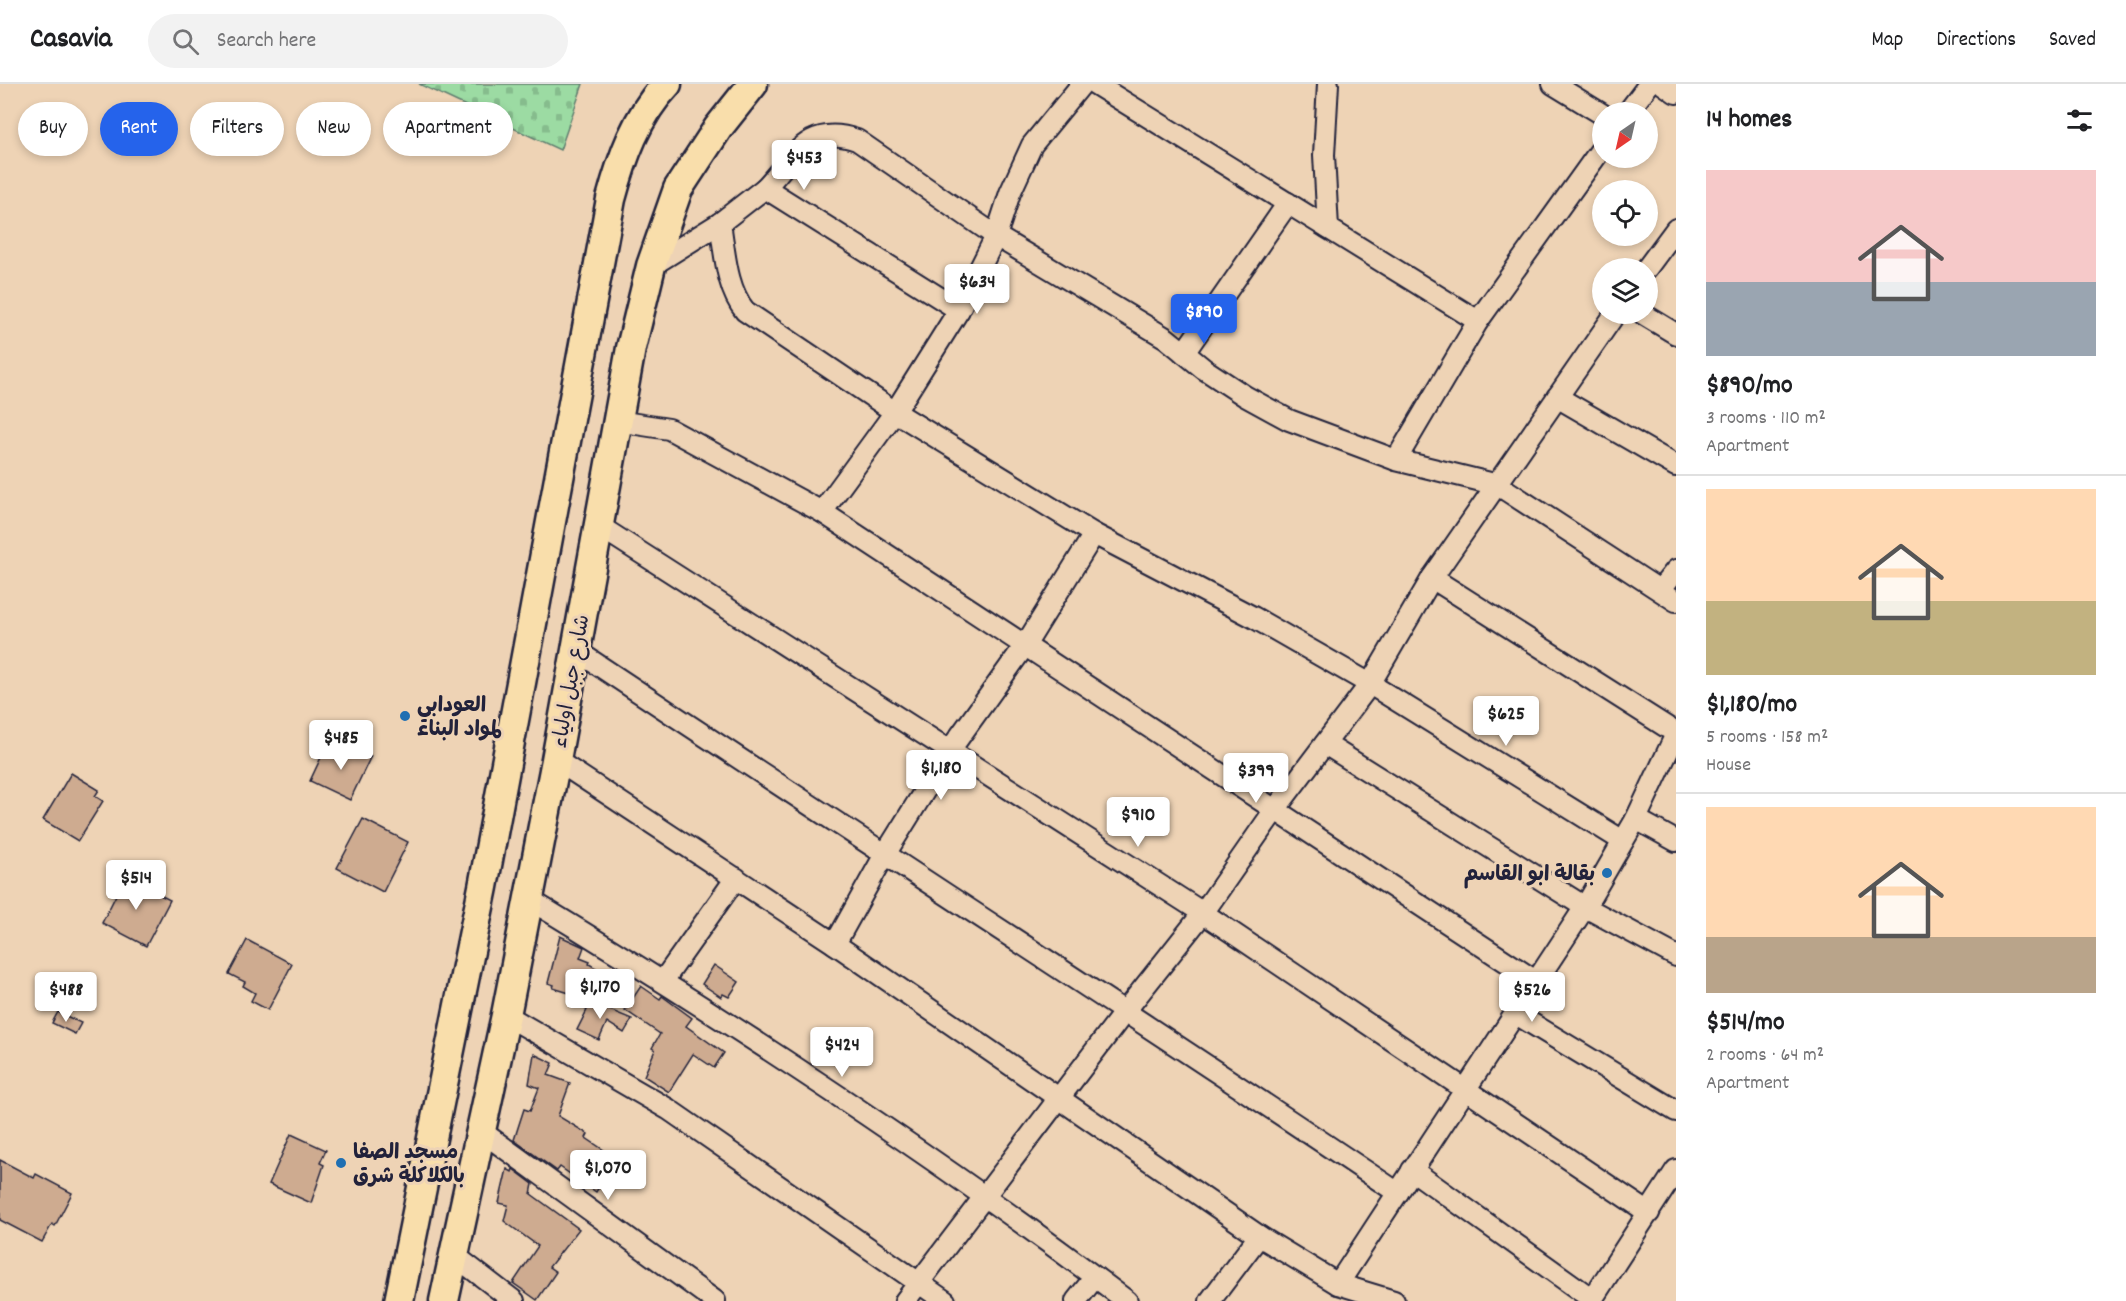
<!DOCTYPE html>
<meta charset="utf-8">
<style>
body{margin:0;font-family:Dekko,"Playpen Sans Arabic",sans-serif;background:#f2f2f2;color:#202124;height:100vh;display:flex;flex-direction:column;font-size:22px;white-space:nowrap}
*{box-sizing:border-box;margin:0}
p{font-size:20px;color:#757577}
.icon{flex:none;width:33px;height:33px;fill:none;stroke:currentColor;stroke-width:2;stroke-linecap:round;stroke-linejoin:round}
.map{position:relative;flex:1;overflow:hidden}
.sheet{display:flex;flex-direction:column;background:#fff;width:450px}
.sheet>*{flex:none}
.hud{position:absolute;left:18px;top:18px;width:570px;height:54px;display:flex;gap:12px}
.needle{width:39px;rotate:214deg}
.tools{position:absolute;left:1592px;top:18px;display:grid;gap:12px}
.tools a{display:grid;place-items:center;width:66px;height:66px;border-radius:50%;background:#fff;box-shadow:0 3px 9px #0003;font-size:30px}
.price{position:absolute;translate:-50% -51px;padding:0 14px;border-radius:6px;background:#fff;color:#222;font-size:20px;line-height:39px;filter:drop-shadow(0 2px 3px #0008)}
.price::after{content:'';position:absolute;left:50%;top:36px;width:18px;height:14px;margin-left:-9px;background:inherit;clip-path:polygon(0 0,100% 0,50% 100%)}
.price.current{background:#2563eb;color:#fff}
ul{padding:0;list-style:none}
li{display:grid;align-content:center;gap:12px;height:318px;padding:0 30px}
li+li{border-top:2px solid #e0e0e0}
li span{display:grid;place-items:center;height:186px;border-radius:0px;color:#555}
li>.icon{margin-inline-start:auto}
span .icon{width:108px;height:108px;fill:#fffc;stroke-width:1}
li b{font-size:26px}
h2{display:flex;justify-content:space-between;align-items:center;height:72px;padding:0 30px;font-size:26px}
.pill{padding:0 21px;border-radius:27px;background:#fff;box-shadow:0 3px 9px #0003;font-size:21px;line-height:54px}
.pill.current{background:#2563eb;color:#fff}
header{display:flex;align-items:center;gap:36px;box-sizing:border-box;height:84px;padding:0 30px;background:#fff;border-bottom:2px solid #e0e0e0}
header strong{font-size:28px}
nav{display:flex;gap:33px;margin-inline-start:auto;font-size:21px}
.search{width:420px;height:54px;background:#f2f2f2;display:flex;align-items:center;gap:15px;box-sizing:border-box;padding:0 21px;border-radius:33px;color:#757577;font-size:22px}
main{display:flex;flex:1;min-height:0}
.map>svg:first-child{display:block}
.cemetery{fill:url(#cemetery-stones);stroke:#5f7e6f;stroke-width:1.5}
.building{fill:#ceab90;stroke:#22223b;stroke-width:1.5}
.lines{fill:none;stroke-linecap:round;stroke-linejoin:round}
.minor-casing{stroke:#22223b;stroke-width:24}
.highway-casing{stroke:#22223b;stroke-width:33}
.minor{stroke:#eed3b5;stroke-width:20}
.highway{stroke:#f9deab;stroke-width:28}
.poi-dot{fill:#1f6fb2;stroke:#eed3b5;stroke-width:2}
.labels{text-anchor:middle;stroke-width:6;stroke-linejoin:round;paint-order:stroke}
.street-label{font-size:21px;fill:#22223b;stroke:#eed3b5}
.poi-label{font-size:21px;font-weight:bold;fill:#22223b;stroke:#eed3b5;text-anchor:start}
</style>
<header>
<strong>Casavia</strong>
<div class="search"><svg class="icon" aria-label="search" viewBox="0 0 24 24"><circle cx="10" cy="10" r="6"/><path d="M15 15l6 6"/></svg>Search here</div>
<nav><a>Map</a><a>Directions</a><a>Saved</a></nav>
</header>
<main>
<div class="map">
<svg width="1676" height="1217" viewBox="0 0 1676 1217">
<defs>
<pattern id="cemetery-stones" width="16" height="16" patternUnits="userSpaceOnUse" patternTransform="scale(1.5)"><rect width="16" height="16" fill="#9cdba3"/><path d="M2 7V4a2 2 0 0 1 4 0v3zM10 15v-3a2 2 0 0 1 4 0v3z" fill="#86bc8d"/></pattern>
</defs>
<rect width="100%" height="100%" fill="#eed3b5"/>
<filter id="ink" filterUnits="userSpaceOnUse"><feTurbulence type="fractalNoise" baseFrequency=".0167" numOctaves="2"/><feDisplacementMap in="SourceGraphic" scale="12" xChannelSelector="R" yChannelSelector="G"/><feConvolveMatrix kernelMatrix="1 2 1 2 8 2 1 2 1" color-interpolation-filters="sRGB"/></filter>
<g filter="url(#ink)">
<polygon class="cemetery" points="419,0 583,0 560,66"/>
<g class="building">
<polygon points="349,661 371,672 350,716 310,697 324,667 332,671 345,669"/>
<polygon points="71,689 99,706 95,712 103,717 78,757 43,736"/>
<polygon points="363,735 408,758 383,808 337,784"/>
<polygon points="125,793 170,816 146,862 102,839"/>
<polygon points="560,852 584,863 580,874 590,878 589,880 604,889 598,898 607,904 599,918 553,904 554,901 548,899"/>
<polygon points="247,856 292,880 268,926 251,917 255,909 243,902 245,898 229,890"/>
<polygon points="714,881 739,898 729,913 723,910 721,913 702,900"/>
<polygon points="641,902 660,915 662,912 692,934 686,942 724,969 714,984 693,970 669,1008 644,992 655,966 652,964 660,950 625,926"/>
<polygon points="580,914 590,918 632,935 624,949 607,938 599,956 577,946 587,926 577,920"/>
<polygon points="58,928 81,939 75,950 52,939"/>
<polygon points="534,970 553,979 548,991 570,999 558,1032 588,1050 586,1054 617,1075 596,1108 560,1083 557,1087 514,1056 524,1025 530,1027 539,1004 529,1000"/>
<polygon points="291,1050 326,1066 320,1079 324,1081 311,1119 269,1100"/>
<polygon points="0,1076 34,1094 36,1090 72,1109 55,1142 52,1140 42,1158 0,1136"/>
<polygon points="507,1085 512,1088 513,1085 533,1100 531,1110 579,1145 549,1183 556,1188 537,1216 513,1199 538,1162 504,1137 508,1121 499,1119"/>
</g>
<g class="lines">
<defs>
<g id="minor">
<polyline points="1095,0 1478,237"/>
<polyline points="1553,0 1602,30"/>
<polyline points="1663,0 1676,9"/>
<polyline points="1628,28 1649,0"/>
<path d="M765 104C795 72 808 39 857 56L996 152 1166 254 1204 285 1245 312 1289 336 1396 376 1498 401 1676 517"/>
<path d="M720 139C725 168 726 204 745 227L895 328 1094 450 1253 533 1370 600 1623 757"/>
<polyline points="1328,144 1324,71 1328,0"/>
<polyline points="651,182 720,139 765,104 959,226"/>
<polyline points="1647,184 1676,145"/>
<polyline points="1643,230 1676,250"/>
<polyline points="1184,269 1288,119"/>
<polyline points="1557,313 1676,382"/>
<polyline points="617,337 669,345 822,428 1537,898"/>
<polyline points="1396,376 1478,237 1602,64"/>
<polyline points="822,428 895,328 959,226 996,152 1010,109 1032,61 1082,0"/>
<polyline points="599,442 1203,829 1649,1129"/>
<polyline points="1432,494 1676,649"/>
<polyline points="1660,506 1676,486"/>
<path d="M574 565C848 748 1125 925 1398 1109"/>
<polyline points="1325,660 1585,823 1676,872"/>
<polyline points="556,676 835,860 1259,1152 1338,1200 1394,1217"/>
<polyline points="1636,735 1676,757"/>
<path d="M527 814C733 939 935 1071 1127 1217"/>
<polyline points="835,860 884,772 950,666 1026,560 1094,450"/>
<polyline points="663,897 736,794"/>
<polyline points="1516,930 1676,1027"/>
<polyline points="506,931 668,1025 945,1217"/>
<polyline points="481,1047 715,1217"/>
<polyline points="1412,1086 1592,1215"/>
<polyline points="454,1171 514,1217"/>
<polyline points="1338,1200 1585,823 1636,735 1676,650"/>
<polyline points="905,1217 1126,926 1203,829 1274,727 1370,600 1432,494 1615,230"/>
<polyline points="1076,1217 1095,1193"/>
<polyline points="1210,1217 1259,1152"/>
<polyline points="1591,1217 1676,1086"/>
</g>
<g id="highway">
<path d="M399 1217 483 803 611 115C622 74 637 31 667 0"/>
<polyline points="444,1217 506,931 556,676 631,264 651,182 678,105 718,44 753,0"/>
</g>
</defs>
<use href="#minor" class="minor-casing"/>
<use href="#highway" class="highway-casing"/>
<use href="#minor" class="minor"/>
<use href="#highway" class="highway"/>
</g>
</g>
<g class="poi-dot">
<circle cx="405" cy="632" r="6"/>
<circle cx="1607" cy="789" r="6"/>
<circle cx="341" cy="1079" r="6"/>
</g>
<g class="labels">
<g class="street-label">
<text transform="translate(570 597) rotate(-80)" y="7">شارع جبل اولياء</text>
</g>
<g class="poi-label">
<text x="417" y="627">العودابي<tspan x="417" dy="24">لمواد البناء</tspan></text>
<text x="1595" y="796" text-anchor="end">بقالة ابو القاسم</text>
<text x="353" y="1074">مسجد الصفا<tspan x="353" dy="24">بالكلاكلة شرق</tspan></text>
</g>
</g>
</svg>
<div class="tools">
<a><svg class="needle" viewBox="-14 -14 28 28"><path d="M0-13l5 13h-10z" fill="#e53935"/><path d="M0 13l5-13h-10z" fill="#757577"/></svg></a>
<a><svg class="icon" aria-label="locate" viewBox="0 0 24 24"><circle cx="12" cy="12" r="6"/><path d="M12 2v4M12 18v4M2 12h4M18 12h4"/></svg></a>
<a><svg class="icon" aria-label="layers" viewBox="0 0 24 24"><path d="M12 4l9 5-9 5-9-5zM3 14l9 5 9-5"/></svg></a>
</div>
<b class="price" style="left:804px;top:107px">$453</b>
<b class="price" style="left:977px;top:231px">$634</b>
<b class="price current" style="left:1204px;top:261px">$890</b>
<b class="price" style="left:1506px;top:663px">$625</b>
<b class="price" style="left:341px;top:687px">$485</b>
<b class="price" style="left:941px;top:717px">$1,180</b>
<b class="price" style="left:1256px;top:720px">$399</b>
<b class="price" style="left:1138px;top:764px">$910</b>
<b class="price" style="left:136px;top:827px">$514</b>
<b class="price" style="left:600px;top:936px">$1,170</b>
<b class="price" style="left:66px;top:939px">$488</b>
<b class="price" style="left:1532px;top:939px">$526</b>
<b class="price" style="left:842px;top:994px">$424</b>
<b class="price" style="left:608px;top:1117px">$1,070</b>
<div class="hud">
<a class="pill">Buy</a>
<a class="pill current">Rent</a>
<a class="pill">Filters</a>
<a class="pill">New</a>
<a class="pill">Apartment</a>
</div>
</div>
<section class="sheet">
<h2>14 homes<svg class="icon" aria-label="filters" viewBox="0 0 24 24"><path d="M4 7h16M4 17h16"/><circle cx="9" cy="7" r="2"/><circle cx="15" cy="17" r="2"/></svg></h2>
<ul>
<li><span style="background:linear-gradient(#f6c9c9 60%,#9aa5b1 0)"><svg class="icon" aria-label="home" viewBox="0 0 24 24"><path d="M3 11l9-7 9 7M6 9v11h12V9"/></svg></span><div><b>$890/mo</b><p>3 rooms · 110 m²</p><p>Apartment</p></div></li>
<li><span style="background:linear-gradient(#ffd9b3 60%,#c2b280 0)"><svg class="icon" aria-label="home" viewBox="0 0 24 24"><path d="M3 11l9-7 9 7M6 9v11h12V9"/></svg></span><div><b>$1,180/mo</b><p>5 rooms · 158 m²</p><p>House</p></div></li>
<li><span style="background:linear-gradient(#ffd9b3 70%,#b9a48a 0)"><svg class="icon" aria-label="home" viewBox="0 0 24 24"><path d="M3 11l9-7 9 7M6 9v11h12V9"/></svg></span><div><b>$514/mo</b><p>2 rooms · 64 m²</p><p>Apartment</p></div></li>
</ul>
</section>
</main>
